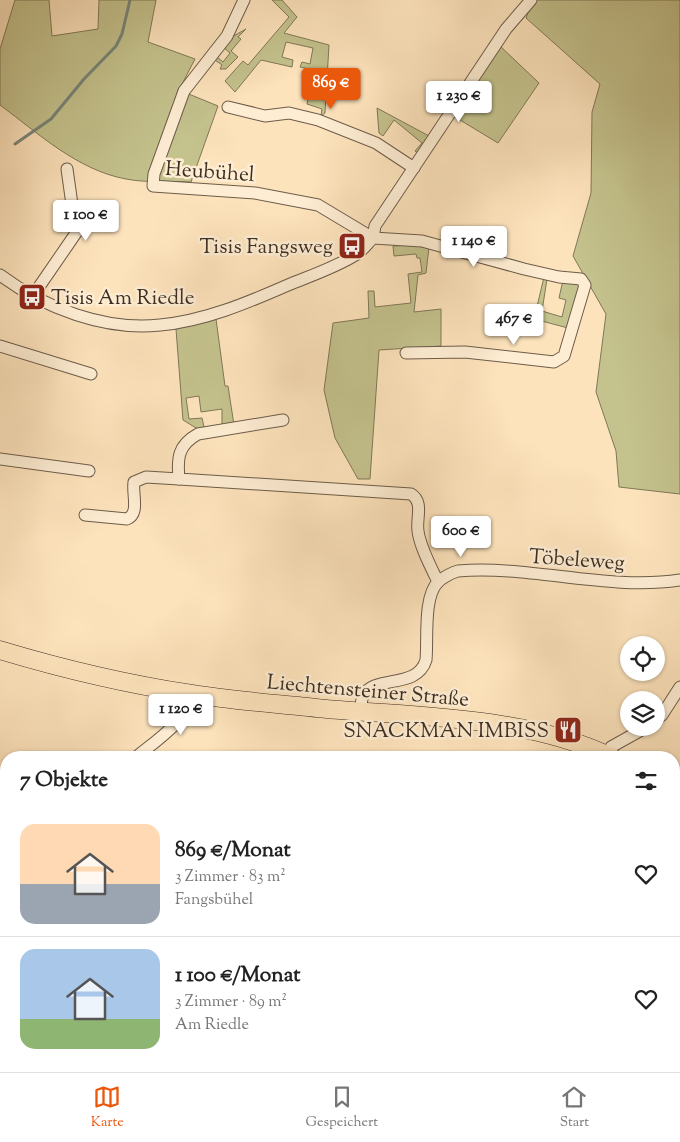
<!DOCTYPE html>
<html lang="de">
<meta charset="utf-8">
<style>
body{margin:0;font-family:"Sorts Mill Goudy",serif;background:#f6f6f6;color:#222;height:100vh;display:flex;flex-direction:column;font-size:19px;white-space:nowrap}
*{box-sizing:border-box;margin:0}
p{font-size:16px;color:#767676}
.icon{flex:none;width:28px;height:28px;fill:none;stroke:currentColor;stroke-width:2;stroke-linecap:round;stroke-linejoin:round}
.map{position:relative;flex:1;overflow:hidden}
.drawer{position:absolute;left:0px;top:751px;width:680px;height:321px;display:flex;flex-direction:column;background:#fff;border-radius:20px 20px 0 0;box-shadow:0 1px 4px #0004}
.drawer>*{flex:none}
.controls{position:absolute;left:620px;top:636px;display:grid;gap:10px}
.controls a{display:grid;place-items:center;width:45px;height:45px;border-radius:50%;background:#fff;box-shadow:0 1px 4px #0004;font-size:25px}
.price{position:absolute;translate:-50% -42px;padding:0 11px;border-radius:5px;background:#fff;color:#222;font-size:16px;line-height:32px;filter:drop-shadow(0 1px 2px #0008)}
.price::after{content:'';position:absolute;left:50%;top:30px;width:15px;height:11px;margin-left:-8px;background:inherit;clip-path:polygon(0 0,100% 0,50% 100%)}
.price.current{background:#ea580c;color:#fff}
ul{padding:0;list-style:none}
li{display:flex;align-items:center;gap:15px;height:125px;padding:0 20px}
li+li{border-top:1px solid #e0e0e0}
li span{display:grid;place-items:center;flex:none;width:140px;height:100px;border-radius:15px;color:#555}
li>.icon{margin-inline-start:auto}
span .icon{width:60px;height:60px;fill:#fffc;stroke-width:1}
li b{font-size:21px}
h2{display:flex;justify-content:space-between;align-items:center;height:60px;padding:0 20px;font-size:21px}
.tabs{display:flex;justify-content:space-around;align-items:center;height:70px;border-top:1px solid #e0e0e0;background:#fff;font-size:14px;color:#767676}
.tabs a{display:grid;justify-items:center;gap:2px}
.tabs .current{color:#ea580c}
.map>svg:first-child{display:block}
.green{fill:#c4c28d;stroke:#807858}
.lines{fill:none;stroke-linecap:round;stroke-linejoin:round}
.stream{stroke:#78857a;stroke-width:3}
.minor-casing{stroke:#6d5c4a;stroke-width:13}
.primary-casing{stroke:#3d2f24;stroke-width:19}
.minor{stroke:#feedd3;stroke-width:11}
.primary{stroke:#fde3bc;stroke-width:18}
.rail-casing{stroke:#3d2f24;stroke-width:5}
.rail{stroke:#feedd3;stroke-width:3;stroke-dasharray:9;stroke-linecap:butt}
.labels{text-anchor:middle;stroke-width:5;stroke-linejoin:round;paint-order:stroke}
.street-label{font-size:21px;fill:#3d2f24;stroke:#feedd3}
.poi-label{font-size:21px;fill:#3d2f24;stroke:#feedd3;text-anchor:end}
</style>
<div class="map">
<svg width="680" height="1072" viewBox="0 0 680 1072">
<rect width="100%" height="100%" fill="#fde3bc"/>
<filter id="stains"><feTurbulence type="fractalNoise" baseFrequency=".004" numOctaves="4"/><feColorMatrix values="0 0 0 0 .2 0 0 0 0 .09 0 0 0 0 .02 0 0 0 .5 -.17"/></filter>
<radialGradient id="worn" r=".72"><stop offset=".6" stop-color="#630" stop-opacity="0"/><stop offset="1" stop-color="#630" stop-opacity=".3"/></radialGradient>
<g class="green">
<path d="M15 0H49L52 36 98 29 99 0H156L148 42 195 59 179 90 218 106 191 182C170 181 146 183 126 179 77 170 38 133 0 105V49Z"/>
<polygon points="272,0 282,0 297,17 284,33 329,45 325,113 321,116 322,109 307,104 314,70 300,67 302,62 310,64 313,48 286,42 282,57 293,60 292,67 261,60 235,92 225,81 243,61 248,65 289,17"/>
<polygon points="533,0 680,0 680,494 619,487 616,451 596,392 606,314 573,256 591,193 592,112 600,84 526,18"/>
<polygon points="246,29 238,37 241,39 231,51 238,57 226,69 220,69 222,65 215,60 213,62 216,56 223,62 230,53 223,47 230,38"/>
<polygon points="500,46 539,83 498,143 455,117"/>
<polygon points="377,108 429,136 418,153 415,151 422,143 394,120 383,136 379,133"/>
<polygon points="414,245 429,247 426,273 418,275 414,312 441,309 441,346 379,350 370,479 358,479 335,438 324,390 333,323 369,318 368,291 374,291 375,307 411,303 408,274 422,272 420,258 417,258 416,254 394,256 393,246"/>
<polygon points="544,277 547,279 542,311 562,317 566,300 559,298 563,280 577,282 580,287 568,328 534,319"/>
<polygon points="216,319 225,386 228,386 234,425 222,427 222,409 201,412 199,396 186,398 189,419 202,418 205,431 201,431 183,420 176,329"/>
<rect x="0" y="861" width="6" height="47"/>
<polygon points="6,919 6,1066 396,1066 395,1072 0,1072 0,920"/>
</g>
<g class="lines">
<g class="stream">
<polyline points="15,144 51,119 84,79 116,46 122,34 130,0"/>
<polyline points="674,926 680,928"/>
<polyline points="680,1035 676,1041 680,1047"/>
<polyline points="679,1072 680,1069"/>
</g>
<defs>
<g id="minor">
<polyline points="244,0 227,36 184,91 154,174 153,186 255,193 318,205 373,238 422,241 524,269 559,277 581,279 585,285 564,356 554,362 465,352 406,353"/>
<polyline points="228,107 265,116 289,113 318,120 376,143 414,168"/>
<polyline points="373,238 375,226 506,29 531,0"/>
<path d="M0 275C44 308 105 331 160 325 204 321 247 303 288 285 310 276 337 267 357 254 363 250 368 243 373 238"/>
<polyline points="32,297 76,233 67,169"/>
<polyline points="0,346 91,374"/>
<path d="M283 420 198 434C178 445 177 458 179 479L411 494C424 502 416 518 418 531 420 547 431 567 438 582"/>
<polyline points="0,459 89,471"/>
<path d="M85 515 127 519C140 514 132 494 134 482L146 477 179 479"/>
<path d="M361 712C361 707 361 700 363 696 374 674 417 690 426 660 428 640 423 597 438 582 442 578 453 572 458 571 531 565 607 591 680 580"/>
<polyline points="656,720 662,715 680,687"/>
<polyline points="608,755 611,747 645,728"/>
<path d="M135 758C153 743 191 718 192 694"/>
<polyline points="0,812 6,813"/>
<polyline points="311,1072 311,1066"/>
</g>
<g id="primary">
<path d="M0 650C63 669 127 684 192 694 236 701 282 704 327 709 419 717 528 716 613 758"/>
<polyline points="674,783 680,785"/>
<polyline points="674,809 680,814"/>
</g>
</defs>
<use href="#minor" class="minor-casing"/>
<use href="#primary" class="primary-casing"/>
<use href="#minor" class="minor"/>
<use href="#primary" class="primary"/>
<defs>
<g id="rail">
<polyline points="0,914 6,914"/>
<polyline points="674,942 680,943"/>
</g>
</defs>
<use href="#rail" class="rail-casing"/>
<use href="#rail" class="rail"/>
</g>
<defs>
<symbol id="bus-square" viewBox="-11 -11 22 22"><rect x="-9" y="-9" width="18" height="18" rx="4" fill="#8f2418" stroke="#feedd3"/><path d="M-5-6H5V4H4V6H2V4H-2V6H-4V4H-5ZM-3.5-4V0h7V-4ZM-3.5 1.2v1.5H-2V1.2ZM2 1.2v1.5H3.5V1.2Z" fill="#fff"/></symbol>
<symbol id="restaurant-square" viewBox="-11 -11 22 22"><rect x="-9" y="-9" width="18" height="18" rx="4" fill="#8f2418" stroke="#feedd3"/><path d="M-5-6h1v4h1v-4h1v4h1v-4h1v5L-1.5 .5V6h-2V.5L-5-1ZM5-6V6H3V1.5H1.5Q1.5-4 5-6Z" fill="#fff"/></symbol>
</defs>
<g fill-rule="evenodd">
<use href="#bus-square" x="336" y="230" width="32" height="32"/>
<use href="#bus-square" x="16" y="281" width="32" height="32"/>
<use href="#restaurant-square" x="552" y="714" width="32" height="32"/>
</g>
<g class="labels">
<g class="street-label">
<text transform="translate(210 171) rotate(4)" y="7">Heubühel</text>
<text transform="translate(577 559) rotate(4)" y="7">Töbeleweg</text>
<text transform="translate(368 690) rotate(5)" y="7">Liechtensteiner Straße</text>
</g>
<g class="poi-label">
<text x="333" y="253">Tisis Fangsweg</text>
<text x="51" y="304" text-anchor="start">Tisis Am Riedle</text>
<text x="549" y="737">SNACKMAN IMBISS</text>
</g>
</g>
<rect width="100%" height="100%" filter="url(#stains)"/>
<rect width="100%" height="100%" fill="url(#worn)"/>
</svg>
<div class="controls">
<a><svg class="icon" aria-label="locate" viewBox="0 0 24 24"><circle cx="12" cy="12" r="6"/><path d="M12 2v4M12 18v4M2 12h4M18 12h4"/></svg></a>
<a><svg class="icon" aria-label="layers" viewBox="0 0 24 24"><path d="M12 4l9 5-9 5-9-5zM3 14l9 5 9-5"/></svg></a>
</div>
<b class="price current" style="left:331px;top:110px">869 €</b>
<b class="price" style="left:459px;top:123px">1 230 €</b>
<b class="price" style="left:86px;top:242px">1 100 €</b>
<b class="price" style="left:474px;top:268px">1 140 €</b>
<b class="price" style="left:514px;top:346px">467 €</b>
<b class="price" style="left:461px;top:558px">600 €</b>
<b class="price" style="left:181px;top:736px">1 120 €</b>
<section class="drawer">
<h2>7 Objekte<svg class="icon" aria-label="filters" viewBox="0 0 24 24"><path d="M4 7h16M4 17h16"/><circle cx="9" cy="7" r="2"/><circle cx="15" cy="17" r="2"/></svg></h2>
<ul>
<li><span style="background:linear-gradient(#ffd9b3 60%,#9aa5b1 0)"><svg class="icon" aria-label="home" viewBox="0 0 24 24"><path d="M3 11l9-7 9 7M6 9v11h12V9"/></svg></span><div><b>869 €/Monat</b><p>3 Zimmer · 83 m²</p><p>Fangsbühel</p></div><svg class="icon" aria-label="heart" viewBox="0 0 24 24"><path d="M12 20l-8-8c-3-5 5-10 8-4 3-6 11-1 8 4z"/></svg></li>
<li><span style="background:linear-gradient(#a9c7e8 70%,#8fb573 0)"><svg class="icon" aria-label="home" viewBox="0 0 24 24"><path d="M3 11l9-7 9 7M6 9v11h12V9"/></svg></span><div><b>1 100 €/Monat</b><p>3 Zimmer · 89 m²</p><p>Am Riedle</p></div><svg class="icon" aria-label="heart" viewBox="0 0 24 24"><path d="M12 20l-8-8c-3-5 5-10 8-4 3-6 11-1 8 4z"/></svg></li>
</ul>
</section>
</div>
<nav class="tabs">
<a class="current"><svg class="icon" aria-label="map" viewBox="0 0 24 24"><path d="M3 6l6-2 6 2 6-2v14l-6 2-6-2-6 2zM9 4v14M15 6v14"/></svg>Karte</a>
<a><svg class="icon" aria-label="saved" viewBox="0 0 24 24"><path d="M7 4h10v16l-5-4-5 4z"/></svg>Gespeichert</a>
<a><svg class="icon" aria-label="home" viewBox="0 0 24 24"><path d="M3 11l9-7 9 7M6 9v11h12V9"/></svg>Start</a>
</nav>
